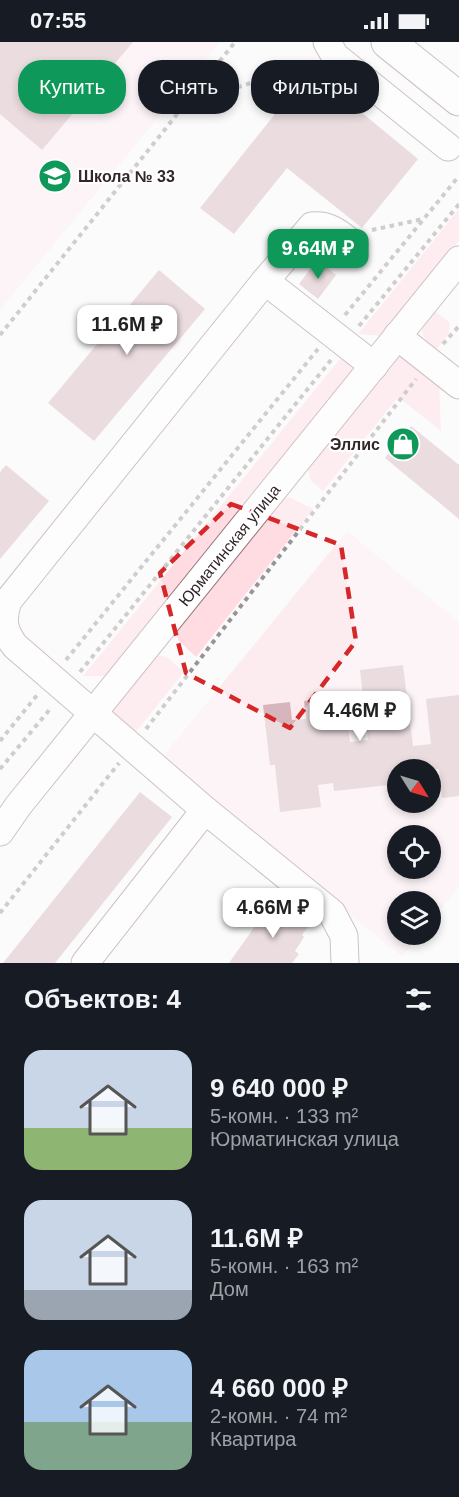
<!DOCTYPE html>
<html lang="ru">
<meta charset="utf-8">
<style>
body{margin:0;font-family:Helvetica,sans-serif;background:#242831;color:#f1f3f6;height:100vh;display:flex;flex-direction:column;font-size:22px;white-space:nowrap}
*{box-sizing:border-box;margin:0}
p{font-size:20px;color:#9ea1a6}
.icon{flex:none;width:33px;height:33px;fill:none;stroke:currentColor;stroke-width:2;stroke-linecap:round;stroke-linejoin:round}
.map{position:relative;height:921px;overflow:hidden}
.side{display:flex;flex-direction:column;background:#171b24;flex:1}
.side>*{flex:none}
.guide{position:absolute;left:18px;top:18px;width:423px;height:54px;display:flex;gap:12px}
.needle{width:39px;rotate:127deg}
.fabs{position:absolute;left:387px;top:717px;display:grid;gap:12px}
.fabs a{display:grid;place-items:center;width:54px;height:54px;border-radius:50%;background:#171b24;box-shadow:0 3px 9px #0003;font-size:30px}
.price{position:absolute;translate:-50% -51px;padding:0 14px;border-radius:12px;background:#fff;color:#222;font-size:20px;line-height:39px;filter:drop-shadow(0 2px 3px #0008)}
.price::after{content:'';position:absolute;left:50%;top:36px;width:18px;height:14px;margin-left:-9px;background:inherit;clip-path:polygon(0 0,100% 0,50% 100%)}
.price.on{background:#0e9859;color:#fff}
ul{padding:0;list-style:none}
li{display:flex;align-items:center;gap:18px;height:150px;padding:0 24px}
li span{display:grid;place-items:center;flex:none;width:168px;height:120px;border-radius:18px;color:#555}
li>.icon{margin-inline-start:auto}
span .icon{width:72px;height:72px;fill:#fffc;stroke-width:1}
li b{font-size:26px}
h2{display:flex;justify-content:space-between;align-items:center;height:72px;padding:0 24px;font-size:26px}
.tag{padding:0 21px;border-radius:24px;background:#171b24;box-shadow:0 3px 9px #0003;font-size:21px;line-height:54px}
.tag.on{background:#0e9859;color:#fff}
.status{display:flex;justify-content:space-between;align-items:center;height:42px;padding:0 30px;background:#171b24;direction:ltr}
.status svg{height:16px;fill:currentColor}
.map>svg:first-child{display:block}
.built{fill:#fdecef;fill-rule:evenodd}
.green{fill:#ffdce2}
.building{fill:#d6b6bc}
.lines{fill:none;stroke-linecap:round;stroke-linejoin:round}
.minor-casing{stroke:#997b81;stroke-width:29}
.major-casing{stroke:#997b81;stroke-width:35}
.path{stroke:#9b9496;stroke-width:4;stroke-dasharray:4.5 4.5;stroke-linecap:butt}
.minor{stroke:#fff;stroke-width:27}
.major{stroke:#fff;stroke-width:33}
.marked{fill:none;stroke:#d62828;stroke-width:4.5;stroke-dasharray:12 8;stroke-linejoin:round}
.labels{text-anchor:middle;stroke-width:4.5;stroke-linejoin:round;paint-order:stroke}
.poi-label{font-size:16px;font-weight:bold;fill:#332629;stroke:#fff;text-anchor:start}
.street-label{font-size:16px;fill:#332629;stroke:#fff}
</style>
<div class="status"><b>07:55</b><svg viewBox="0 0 49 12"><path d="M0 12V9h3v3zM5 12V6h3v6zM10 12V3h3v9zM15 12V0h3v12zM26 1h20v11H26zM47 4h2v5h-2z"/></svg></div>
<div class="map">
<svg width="459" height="921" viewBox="0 0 459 921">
<rect width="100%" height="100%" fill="#fbfbfb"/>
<g class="built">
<polygon points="0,0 220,0 0,268"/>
<path d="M347 489 459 580V845L431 880 430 860H398V892L420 893 402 915 159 719ZM398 728H430V760H398ZM398 794H430V826H398Z"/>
</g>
<g class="green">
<polygon points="459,167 459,199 382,294 358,292"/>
<path d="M435 269 450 281 449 291 437 307C415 291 420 288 435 269Z"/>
<polygon points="343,313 353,324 351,331 109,634 83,634"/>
<polygon points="403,314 439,337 441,389 398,355 323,449 311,439 308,425 393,317"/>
<polygon points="289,455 313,467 196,615 178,598 176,584 276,459"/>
<polygon points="158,613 167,615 184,630 135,691 115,676 112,668 151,614"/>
</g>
<g class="building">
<polygon points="0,0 133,0 42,108 0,72"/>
<polygon points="303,37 337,64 344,56 418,117 362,186 287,126 234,192 200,166"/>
<polygon points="317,218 336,233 318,257 299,242"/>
<polygon points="159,228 205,267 94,399 48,361"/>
<polygon points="411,384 459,423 459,477 385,416"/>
<polygon points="6,423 49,459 0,517 0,430"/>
<polygon points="403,623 413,704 431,702 426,657 459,653 459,754 442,756 439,727 398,728 398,742 334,749 333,741 318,743 321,765 280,770 275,723 270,723 263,663 290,660 292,678 306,677 304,659 344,654 350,700 368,698 360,628"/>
<polygon points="140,750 172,775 55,921 3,921"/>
<polygon points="278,861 288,869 291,866 302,874 299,877 308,885 302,893 304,895 295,909 299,912 292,921 229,921 260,877 263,879"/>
</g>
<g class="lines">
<defs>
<g id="minor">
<polyline points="327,0 335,14 448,105"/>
<path d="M265 239 312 184C330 182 340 192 354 203"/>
<polyline points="397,294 459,343"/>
<polyline points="205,768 332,871 344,894 345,921"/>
<polyline points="0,790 18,764 459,218"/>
<path d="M85 921 205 768 15 604C3 588 2 578 8 559L265 239 374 324"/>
</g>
<polyline id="major" points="388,0 459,57"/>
</defs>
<use href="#minor" class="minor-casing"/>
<use href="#major" class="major-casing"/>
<g class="path">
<polyline points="186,62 313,21"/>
<polyline points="372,188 423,177"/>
<polyline points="345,273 459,134"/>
<polyline points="359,284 459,162"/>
<polyline points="0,293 235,0"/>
<polyline points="443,302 459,284"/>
<polyline points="66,618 318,307"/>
<polyline points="80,630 331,318"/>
<polyline points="146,687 416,337"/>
<polyline points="0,699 38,652"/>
<polyline points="0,727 51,666"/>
<polyline points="0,871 119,721"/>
</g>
<use href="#minor" class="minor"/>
<use href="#major" class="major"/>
</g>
<path d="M0 0H459V921H0ZM231 462 341 503 356 599 290 686 186 631 160 531Z" fill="#fbfbfb" fill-opacity=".55" fill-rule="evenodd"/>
<path class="marked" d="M231 462 341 503 356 599 290 686 186 631 160 531Z"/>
<defs>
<symbol id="school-disc" viewBox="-11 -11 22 22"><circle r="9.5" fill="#0e9859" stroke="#fff"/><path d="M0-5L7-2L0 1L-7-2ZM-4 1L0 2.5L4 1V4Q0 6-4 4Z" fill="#fff"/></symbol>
<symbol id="shop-disc" viewBox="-11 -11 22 22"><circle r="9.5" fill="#0e9859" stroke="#fff"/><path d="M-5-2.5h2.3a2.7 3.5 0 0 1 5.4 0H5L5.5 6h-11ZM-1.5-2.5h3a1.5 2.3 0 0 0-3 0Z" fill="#fff"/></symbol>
</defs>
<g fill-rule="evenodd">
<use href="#school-disc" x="36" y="115" width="38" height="38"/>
<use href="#shop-disc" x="384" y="383" width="38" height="38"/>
</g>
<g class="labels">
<g class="poi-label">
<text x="78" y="140">Школа № 33</text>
<text x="380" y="408" text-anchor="end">Эллис</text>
</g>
<g class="street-label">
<text transform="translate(229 503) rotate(-51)" y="6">Юрматинская улица</text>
</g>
</g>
</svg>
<div class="fabs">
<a><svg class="needle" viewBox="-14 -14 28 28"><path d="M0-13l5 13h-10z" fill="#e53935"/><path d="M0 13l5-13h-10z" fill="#9ea1a6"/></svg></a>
<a><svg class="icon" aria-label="locate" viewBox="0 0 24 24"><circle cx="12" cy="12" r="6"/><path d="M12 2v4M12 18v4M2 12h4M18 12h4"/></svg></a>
<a><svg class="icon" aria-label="layers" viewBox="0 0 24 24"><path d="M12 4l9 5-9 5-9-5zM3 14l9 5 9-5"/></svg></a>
</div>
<b class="price on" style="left:318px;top:238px">9.64M ₽</b>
<b class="price" style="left:127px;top:314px">11.6M ₽</b>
<b class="price" style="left:360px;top:700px">4.46M ₽</b>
<b class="price" style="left:273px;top:897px">4.66M ₽</b>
<div class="guide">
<a class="tag on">Купить</a>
<a class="tag">Снять</a>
<a class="tag">Фильтры</a>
</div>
</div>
<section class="side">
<h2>Объектов: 4<svg class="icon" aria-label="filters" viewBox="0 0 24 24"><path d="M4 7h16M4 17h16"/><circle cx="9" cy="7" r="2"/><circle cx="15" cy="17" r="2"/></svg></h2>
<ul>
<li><span style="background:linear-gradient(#c9d6e8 65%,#8fb573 0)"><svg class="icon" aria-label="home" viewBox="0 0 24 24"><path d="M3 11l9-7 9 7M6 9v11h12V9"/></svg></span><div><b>9 640 000 ₽</b><p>5-комн. · 133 m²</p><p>Юрматинская улица</p></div></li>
<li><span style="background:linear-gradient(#c9d6e8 75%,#9aa5b1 0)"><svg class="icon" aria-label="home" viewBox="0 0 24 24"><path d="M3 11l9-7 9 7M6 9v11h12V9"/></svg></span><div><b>11.6M ₽</b><p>5-комн. · 163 m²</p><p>Дом</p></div></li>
<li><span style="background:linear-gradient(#a9c7e8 60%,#7fa58c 0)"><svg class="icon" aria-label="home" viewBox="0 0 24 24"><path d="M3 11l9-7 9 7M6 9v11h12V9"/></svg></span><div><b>4 660 000 ₽</b><p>2-комн. · 74 m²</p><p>Квартира</p></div></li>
</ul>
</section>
